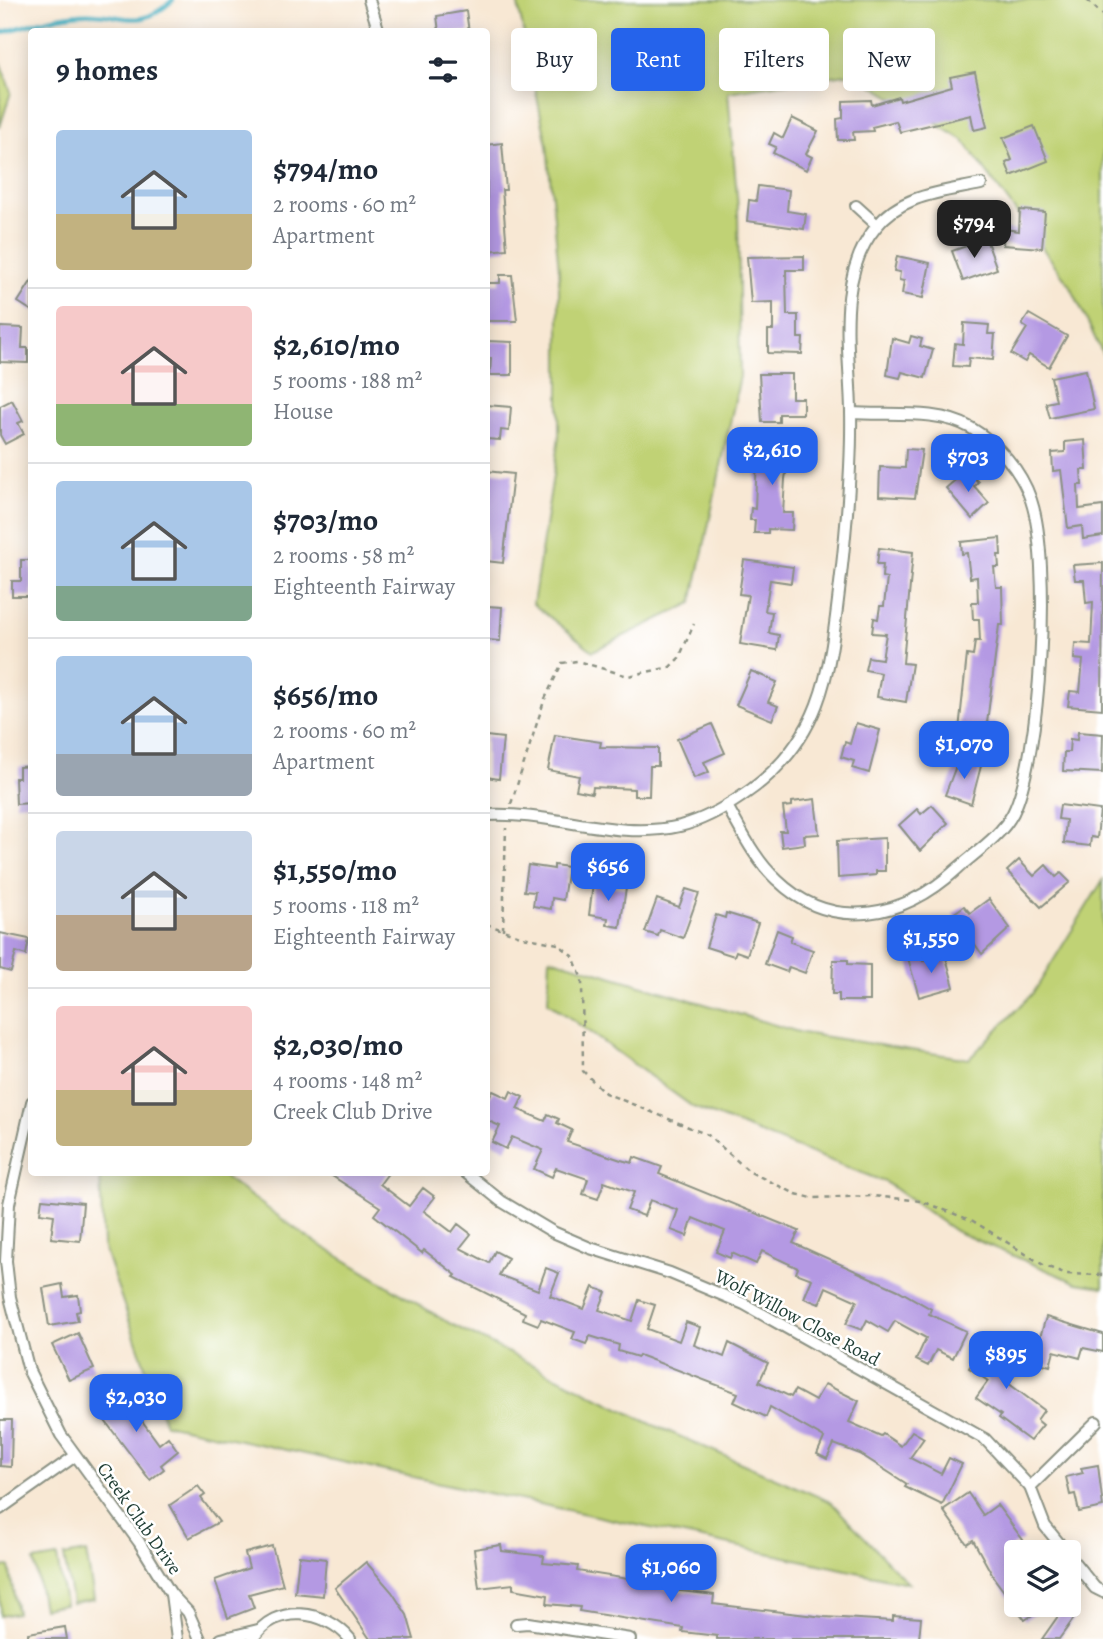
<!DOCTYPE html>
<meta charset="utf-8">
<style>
body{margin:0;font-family:Alegreya,serif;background:#f6f6f7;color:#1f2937;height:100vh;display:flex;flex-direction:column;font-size:26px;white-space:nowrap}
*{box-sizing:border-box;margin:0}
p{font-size:23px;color:#747a83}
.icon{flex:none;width:38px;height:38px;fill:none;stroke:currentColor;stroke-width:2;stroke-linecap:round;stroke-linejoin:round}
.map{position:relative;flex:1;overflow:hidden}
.sheet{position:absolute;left:28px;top:28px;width:462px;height:1148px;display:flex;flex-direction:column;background:#fff;border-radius:7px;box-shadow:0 4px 18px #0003}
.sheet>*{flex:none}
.top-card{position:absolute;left:511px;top:28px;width:486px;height:63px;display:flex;gap:14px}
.controls{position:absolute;left:1004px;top:1540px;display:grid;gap:14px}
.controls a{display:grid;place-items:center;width:77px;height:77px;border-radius:7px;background:#fff;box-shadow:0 4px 18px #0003;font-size:35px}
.price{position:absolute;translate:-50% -60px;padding:0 16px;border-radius:14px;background:#2563eb;color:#fff;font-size:23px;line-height:46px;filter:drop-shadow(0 2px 4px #0008)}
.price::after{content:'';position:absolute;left:50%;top:42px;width:21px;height:16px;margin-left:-10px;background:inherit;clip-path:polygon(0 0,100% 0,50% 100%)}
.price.on{background:#222;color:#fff}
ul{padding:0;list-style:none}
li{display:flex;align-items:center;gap:21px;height:175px;padding:0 28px}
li+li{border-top:2px solid #e0e1e3}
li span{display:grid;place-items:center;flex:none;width:196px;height:140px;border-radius:7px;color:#555}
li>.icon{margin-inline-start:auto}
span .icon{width:84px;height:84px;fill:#fffc;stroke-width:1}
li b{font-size:30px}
h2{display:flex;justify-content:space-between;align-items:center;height:84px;padding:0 28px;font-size:30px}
.chip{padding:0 24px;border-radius:7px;background:#fff;box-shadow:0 4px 18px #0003;font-size:24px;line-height:63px}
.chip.on{background:#2563eb;color:#fff}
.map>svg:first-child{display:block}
.green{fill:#c0d275;stroke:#708854;stroke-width:2}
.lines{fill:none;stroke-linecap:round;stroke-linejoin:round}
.stream{stroke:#42afc0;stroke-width:4.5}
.building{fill:#b499e3}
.minor-casing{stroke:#8c9284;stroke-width:14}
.path{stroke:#8c9284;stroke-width:2.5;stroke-dasharray:5 5;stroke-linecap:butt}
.minor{stroke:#fff;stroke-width:10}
.labels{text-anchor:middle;stroke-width:5;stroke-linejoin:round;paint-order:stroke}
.street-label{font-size:19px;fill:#1f3d34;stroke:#fff}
</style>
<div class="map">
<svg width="1103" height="1639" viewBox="0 0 1103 1639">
<rect width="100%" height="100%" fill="#fff"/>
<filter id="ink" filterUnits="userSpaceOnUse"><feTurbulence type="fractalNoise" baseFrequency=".0143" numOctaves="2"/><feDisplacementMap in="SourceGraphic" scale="14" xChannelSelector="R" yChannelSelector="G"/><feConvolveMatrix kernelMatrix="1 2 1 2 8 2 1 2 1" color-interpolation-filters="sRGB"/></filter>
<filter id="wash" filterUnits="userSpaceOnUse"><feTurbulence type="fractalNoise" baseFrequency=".00686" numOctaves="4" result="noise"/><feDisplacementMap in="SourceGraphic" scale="28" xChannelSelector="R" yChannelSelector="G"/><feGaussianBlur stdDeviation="1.57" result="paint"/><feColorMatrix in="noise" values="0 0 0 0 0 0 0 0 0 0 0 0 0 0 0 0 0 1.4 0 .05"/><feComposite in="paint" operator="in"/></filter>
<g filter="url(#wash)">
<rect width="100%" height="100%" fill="#f8e8d4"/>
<g class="green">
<polygon points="517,0 1103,0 1103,355 1071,287 963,140 852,73 728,92 738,208 740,376 692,603 593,651 533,604 559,437 559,270 547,145"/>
<polygon points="0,62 11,92 0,127"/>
<polygon points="1103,880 1103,1287 1077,1283 955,1231 885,1182 693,1107 548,1002 550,958 802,1033 969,1059 1034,992"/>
<polygon points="100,1173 219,1173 307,1237 451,1324 649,1423 831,1502 908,1583 165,1424 103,1245"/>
<polygon points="86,1552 94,1599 72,1603 64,1556"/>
<polygon points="57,1557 65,1604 43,1608 34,1561"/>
<polygon points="9,1566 17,1613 0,1616 0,1567"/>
</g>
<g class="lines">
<path class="stream" d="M0 33C27 26 52 16 81 14 124 11 135 34 173 0"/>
</g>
<g id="blocks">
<g class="building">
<polygon points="466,11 469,32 439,32 437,16"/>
<polygon points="975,72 987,127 974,130 971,115 900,132 896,121 872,127 873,131 853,132 854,140 838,140 837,119 843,118 843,101 871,100 872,105 899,97 900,101 952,86 950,77"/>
<polygon points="792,118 818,131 806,154 812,157 806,170 773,153 776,147 769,144 774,133 783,138"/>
<polygon points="1034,126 1048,161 1011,176 1006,163 1012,160 1003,138"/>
<polygon points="502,143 506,190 502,190 507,249 488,251 486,145"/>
<polygon points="758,186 789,190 787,211 806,214 804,229 747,221 749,200 756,201"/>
<polygon points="1020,210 1045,212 1042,248 1003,245 1004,229 1019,231"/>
<polygon points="986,239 997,269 963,281 952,251"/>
<polygon points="804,256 804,270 786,270 787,315 798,315 798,338 803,338 802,354 768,353 768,330 773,330 773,302 751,303 747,257"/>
<polygon points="897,256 930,263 923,298 902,294 904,281 899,280 900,272 894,271"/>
<polygon points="500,275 512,275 517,321 486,321 486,283 500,283"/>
<polygon points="32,280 32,311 18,302"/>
<polygon points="1029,314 1067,336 1049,367 1029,355 1025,362 1011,354 1027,328 1022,325"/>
<polygon points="964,323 989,325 988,334 995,334 993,360 969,358 968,367 953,366 955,343 963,344"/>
<polygon points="0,327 23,328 22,348 28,348 28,363 0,362"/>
<polygon points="911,336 922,339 920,346 933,350 925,378 902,372 900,378 887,375 892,338 909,343"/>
<polygon points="486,341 512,342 512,375 490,375 491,358 486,358"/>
<polygon points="1086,370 1094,409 1050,418 1046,403 1056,401 1051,377"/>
<polygon points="759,374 792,374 792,398 803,398 803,414 779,414 779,422 762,422"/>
<polygon points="12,400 23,421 18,423 24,434 5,444 0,435 0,406"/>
<polygon points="486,405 511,407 509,431 501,430 500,440 486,439"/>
<polygon points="1085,440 1087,470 1081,470 1082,485 1078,485 1079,509 1103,506 1103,536 1083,539 1082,526 1068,528 1061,470 1053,471 1052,453 1065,452 1065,442"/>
<polygon points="752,443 797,446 796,462 788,461 785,479 783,513 793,513 792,530 768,529 768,533 754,533 755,520 750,520 751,508 755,509 757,455 751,454"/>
<polygon points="906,449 922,450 915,498 879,496 880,467 905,468"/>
<polygon points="967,470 978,482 974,486 989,503 972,519 946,488"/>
<polygon points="486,471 513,474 503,563 486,561"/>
<polygon points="1000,538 1001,555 998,555 999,567 994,567 996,587 1002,587 1003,625 999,625 987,723 996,723 994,738 973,736 974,731 959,730 967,655 973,656 975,641 980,641 979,619 973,619 972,602 978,602 977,577 970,578 967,553 962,554 961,542"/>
<polygon points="879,548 913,552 903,663 912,664 906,702 877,697 881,673 865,670 868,657 882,659 886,634 872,633 874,618 878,619 880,606 884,606 887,578 882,577 883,564 877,564"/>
<polygon points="21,560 32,560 32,596 12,596 12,581 21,581"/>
<polygon points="744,560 793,567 791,583 770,580 765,611 772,612 769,633 779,635 777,650 740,644 748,595 739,594"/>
<polygon points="1103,563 1102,709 1068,706 1070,691 1080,692 1083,660 1074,659 1075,643 1091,644 1093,602 1086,603 1084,580 1075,580 1073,565"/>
<polygon points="486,606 502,607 500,641 486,640"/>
<polygon points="751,671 777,682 768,702 778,706 772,720 736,705"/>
<polygon points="856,723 880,730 869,773 852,768 854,761 841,757 845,742 850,744"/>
<polygon points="712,724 725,753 704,762 709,772 694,778 677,739"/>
<polygon points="1078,732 1103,734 1102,773 1063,771 1064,752 1069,752 1070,739 1077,740"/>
<polygon points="555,735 601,742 600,747 658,748 658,766 650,766 649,796 634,796 634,789 593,787 592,793 576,790 579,776 548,770"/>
<polygon points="486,736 503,738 499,779 486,777"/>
<polygon points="959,758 981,766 971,804 945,795"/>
<polygon points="32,766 32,803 16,804 15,778 19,778 19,767"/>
<polygon points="815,799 819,834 804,835 805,844 782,847 780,831 786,831 783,807 792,806 792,802"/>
<polygon points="932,805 948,823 920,851 899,825 917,809 921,814"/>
<polygon points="1060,805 1100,810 1097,838 1091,837 1090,846 1064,843 1066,820 1058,819"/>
<polygon points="885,838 885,871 876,871 876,875 838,878 837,841"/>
<polygon points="1019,860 1034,876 1046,865 1056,877 1061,873 1070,882 1041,907 1007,871"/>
<polygon points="528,865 554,869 554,865 568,867 563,900 552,898 551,909 533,906 535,892 524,891"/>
<polygon points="593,884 626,888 620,927 607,925 608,918 589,915"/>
<polygon points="686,889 699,893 683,938 660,930 658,936 645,932 657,899 679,907"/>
<polygon points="989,899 1010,928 982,954 953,914 964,906 970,913"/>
<polygon points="726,913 758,923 747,955 736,951 734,956 706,947 716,915 725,918"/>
<polygon points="777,930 792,936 790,942 813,950 805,973 789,967 787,972 765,964"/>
<polygon points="0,933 29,939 26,955 16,952 11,972 0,969"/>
<polygon points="921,954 923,961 945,954 954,987 919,997 908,958"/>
<polygon points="833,960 848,960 848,964 870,965 870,1001 839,1001 839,994 832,994"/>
<polygon points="493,1091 508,1098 511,1091 523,1097 517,1109 545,1121 548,1114 559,1119 557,1123 572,1130 567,1142 621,1160 632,1163 634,1157 662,1167 659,1174 799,1231 793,1243 898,1290 931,1309 929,1314 966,1331 953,1358 936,1350 928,1366 916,1360 926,1338 895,1321 888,1332 867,1320 862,1330 846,1324 857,1301 826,1287 819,1304 804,1298 812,1279 796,1273 798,1268 762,1251 756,1264 732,1253 730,1258 716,1252 725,1231 693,1218 687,1236 671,1230 678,1210 650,1200 644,1216 627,1210 634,1192 604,1182 598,1199 583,1194 588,1179 556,1168 552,1177 534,1169 543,1150 512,1137 506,1149 492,1142 500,1126 486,1120 486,1103"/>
<polygon points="326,1172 389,1172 380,1184 409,1206 423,1188 435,1197 424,1211 452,1232 458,1224 471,1234 460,1248 489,1263 495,1251 508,1258 499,1275 538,1290 546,1268 559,1273 550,1296 584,1309 593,1287 606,1292 599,1310 632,1321 639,1300 655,1305 647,1329 679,1341 686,1322 700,1327 694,1345 724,1357 729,1343 768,1363 759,1382 791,1397 795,1390 815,1401 825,1384 859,1401 849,1422 881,1436 883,1434 901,1446 912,1431 924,1438 910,1458 941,1474 949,1458 962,1464 942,1505 905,1487 907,1484 860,1454 834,1444 827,1459 817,1454 824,1438 770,1407 766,1417 734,1402 738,1393 639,1355 638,1357 618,1351 619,1345 590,1336 586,1344 572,1339 575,1332 541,1319 538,1325 523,1319 525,1313 454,1277 456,1275 424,1250 422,1253 374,1215 380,1207"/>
<polygon points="42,1199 83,1203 80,1241 51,1238 54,1215 40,1213"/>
<polygon points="62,1284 64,1297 78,1295 80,1311 76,1312 78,1321 49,1326 43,1288"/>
<polygon points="1046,1317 1103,1334 1103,1352 1083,1348 1080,1358 1054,1351 1050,1366 1033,1361"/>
<polygon points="78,1333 94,1369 69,1380 52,1345"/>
<polygon points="987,1340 1021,1363 1008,1383 1044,1410 1037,1420 1043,1425 1030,1441 999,1418 1001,1415 976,1398 988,1381 969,1368"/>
<polygon points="121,1389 143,1416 140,1418 159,1444 168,1437 178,1451 161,1465 164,1469 150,1480 96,1409"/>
<polygon points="0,1420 12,1420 11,1467 0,1466"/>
<polygon points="1098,1465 1103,1507 1079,1512 1075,1494 1070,1495 1066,1477 1083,1473 1081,1468"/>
<polygon points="198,1486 205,1495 201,1498 219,1522 189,1538 170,1505"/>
<polygon points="968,1493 983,1515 997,1505 1023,1540 1008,1549 1017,1564 1017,1605 1047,1605 1025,1620 994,1578 973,1540 967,1544 943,1510"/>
<polygon points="501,1545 502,1551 544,1556 543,1563 578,1566 577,1571 647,1582 646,1587 714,1595 713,1604 824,1617 893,1621 893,1616 921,1618 919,1639 717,1639 717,1636 682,1632 683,1628 579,1611 580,1607 547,1604 548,1595 513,1589 513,1584 479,1588 474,1549"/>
<polygon points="272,1546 283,1585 249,1594 254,1608 228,1618 215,1580 249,1568 245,1553"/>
<polygon points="299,1556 326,1559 323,1596 295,1593"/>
<polygon points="366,1562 392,1592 407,1615 414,1639 370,1639 335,1588"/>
<polygon points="1063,1609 1075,1617 1059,1639 1042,1639"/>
<polygon points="65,1627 67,1639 28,1639 28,1633"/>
</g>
</g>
</g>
<g filter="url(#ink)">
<use href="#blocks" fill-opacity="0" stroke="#8c9284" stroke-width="2"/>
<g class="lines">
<defs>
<g id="minor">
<polyline points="369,0 379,32"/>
<polyline points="856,206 877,225"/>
<path d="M727 806C742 832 755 860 777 880 833 934 905 917 957 869 975 853 1002 835 1013 813 1041 756 1052 561 1031 500 1021 470 998 444 971 428 937 408 889 416 851 413"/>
<path d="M486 815C552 811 615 841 680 826 703 820 723 809 742 796 826 740 830 667 841 575 847 521 852 465 851 411 850 351 835 277 876 227 902 194 943 192 981 184"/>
<polyline points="32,1102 9,1204 6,1261 10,1297 29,1371 61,1435 139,1542 171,1594 188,1612 200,1639"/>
<polyline points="465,1172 501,1201 553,1232 590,1248 670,1273 744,1304 985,1439 1030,1487 1045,1526 1066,1552"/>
<polyline points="1030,1487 1096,1422"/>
<polyline points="0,1509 75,1456"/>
<polyline points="1069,1556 1095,1588 1103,1592"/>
<polyline points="171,1594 177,1639"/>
<polyline points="516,1624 528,1623 630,1639"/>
<polyline points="221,1639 258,1630"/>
<path d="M253 1639C275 1602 326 1610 350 1639"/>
</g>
</defs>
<use href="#minor" class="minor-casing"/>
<g class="path">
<polyline points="1087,0 1103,15"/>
<polyline points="511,804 544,701 562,663 577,661 628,676 670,667 679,658 694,624"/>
<polyline points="486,924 523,937 558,944 573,956 582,980 583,1071 605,1093 708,1135 750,1172 796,1194 812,1198 874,1196 921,1201 973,1221 1045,1266 1067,1274 1103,1275"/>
<polyline points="503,930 506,828"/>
</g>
<use href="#minor" class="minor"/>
</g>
</g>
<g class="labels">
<g class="street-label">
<text transform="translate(798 1317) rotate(28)" y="7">Wolf Willow Close Road</text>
<text transform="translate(140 1518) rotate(55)" y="7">Creek Club Drive</text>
</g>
</g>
</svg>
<div class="controls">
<a><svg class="icon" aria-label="layers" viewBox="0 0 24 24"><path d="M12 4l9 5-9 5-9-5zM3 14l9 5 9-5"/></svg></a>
</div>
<b class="price on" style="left:974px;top:260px">$794</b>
<b class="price" style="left:772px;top:487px">$2,610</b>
<b class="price" style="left:968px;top:494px">$703</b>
<b class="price" style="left:964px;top:781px">$1,070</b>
<b class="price" style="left:608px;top:903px">$656</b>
<b class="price" style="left:931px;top:975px">$1,550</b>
<b class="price" style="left:1006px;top:1391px">$895</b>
<b class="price" style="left:136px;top:1434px">$2,030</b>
<b class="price" style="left:671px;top:1604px">$1,060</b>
<div class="top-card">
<a class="chip">Buy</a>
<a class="chip on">Rent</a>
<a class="chip">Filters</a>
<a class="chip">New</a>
</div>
<section class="sheet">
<h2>9 homes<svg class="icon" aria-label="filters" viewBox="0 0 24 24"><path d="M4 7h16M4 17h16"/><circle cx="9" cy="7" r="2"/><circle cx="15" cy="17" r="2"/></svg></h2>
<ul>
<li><span style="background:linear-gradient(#a9c7e8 60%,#c2b280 0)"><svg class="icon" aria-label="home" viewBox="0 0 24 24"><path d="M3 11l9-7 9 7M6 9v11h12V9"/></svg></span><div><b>$794/mo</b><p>2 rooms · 60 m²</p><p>Apartment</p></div></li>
<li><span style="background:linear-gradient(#f6c9c9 70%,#8fb573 0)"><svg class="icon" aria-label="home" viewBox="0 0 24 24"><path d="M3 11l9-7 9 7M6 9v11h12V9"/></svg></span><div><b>$2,610/mo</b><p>5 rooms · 188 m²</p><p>House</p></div></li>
<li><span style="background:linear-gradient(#a9c7e8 75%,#7fa58c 0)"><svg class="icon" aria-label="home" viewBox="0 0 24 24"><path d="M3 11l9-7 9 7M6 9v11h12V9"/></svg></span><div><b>$703/mo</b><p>2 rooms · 58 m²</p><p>Eighteenth Fairway</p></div></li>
<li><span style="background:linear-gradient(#a9c7e8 70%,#9aa5b1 0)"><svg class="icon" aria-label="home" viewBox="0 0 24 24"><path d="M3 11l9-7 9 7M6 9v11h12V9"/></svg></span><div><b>$656/mo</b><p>2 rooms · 60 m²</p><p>Apartment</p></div></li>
<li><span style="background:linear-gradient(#c9d6e8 60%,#b9a48a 0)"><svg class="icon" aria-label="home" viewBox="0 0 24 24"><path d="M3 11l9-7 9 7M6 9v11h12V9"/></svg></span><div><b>$1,550/mo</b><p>5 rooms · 118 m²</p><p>Eighteenth Fairway</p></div></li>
<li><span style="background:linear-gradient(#f6c9c9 60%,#c2b280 0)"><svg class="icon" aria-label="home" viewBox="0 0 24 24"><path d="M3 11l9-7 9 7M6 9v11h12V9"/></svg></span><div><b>$2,030/mo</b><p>4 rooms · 148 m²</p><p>Creek Club Drive</p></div></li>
</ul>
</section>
</div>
